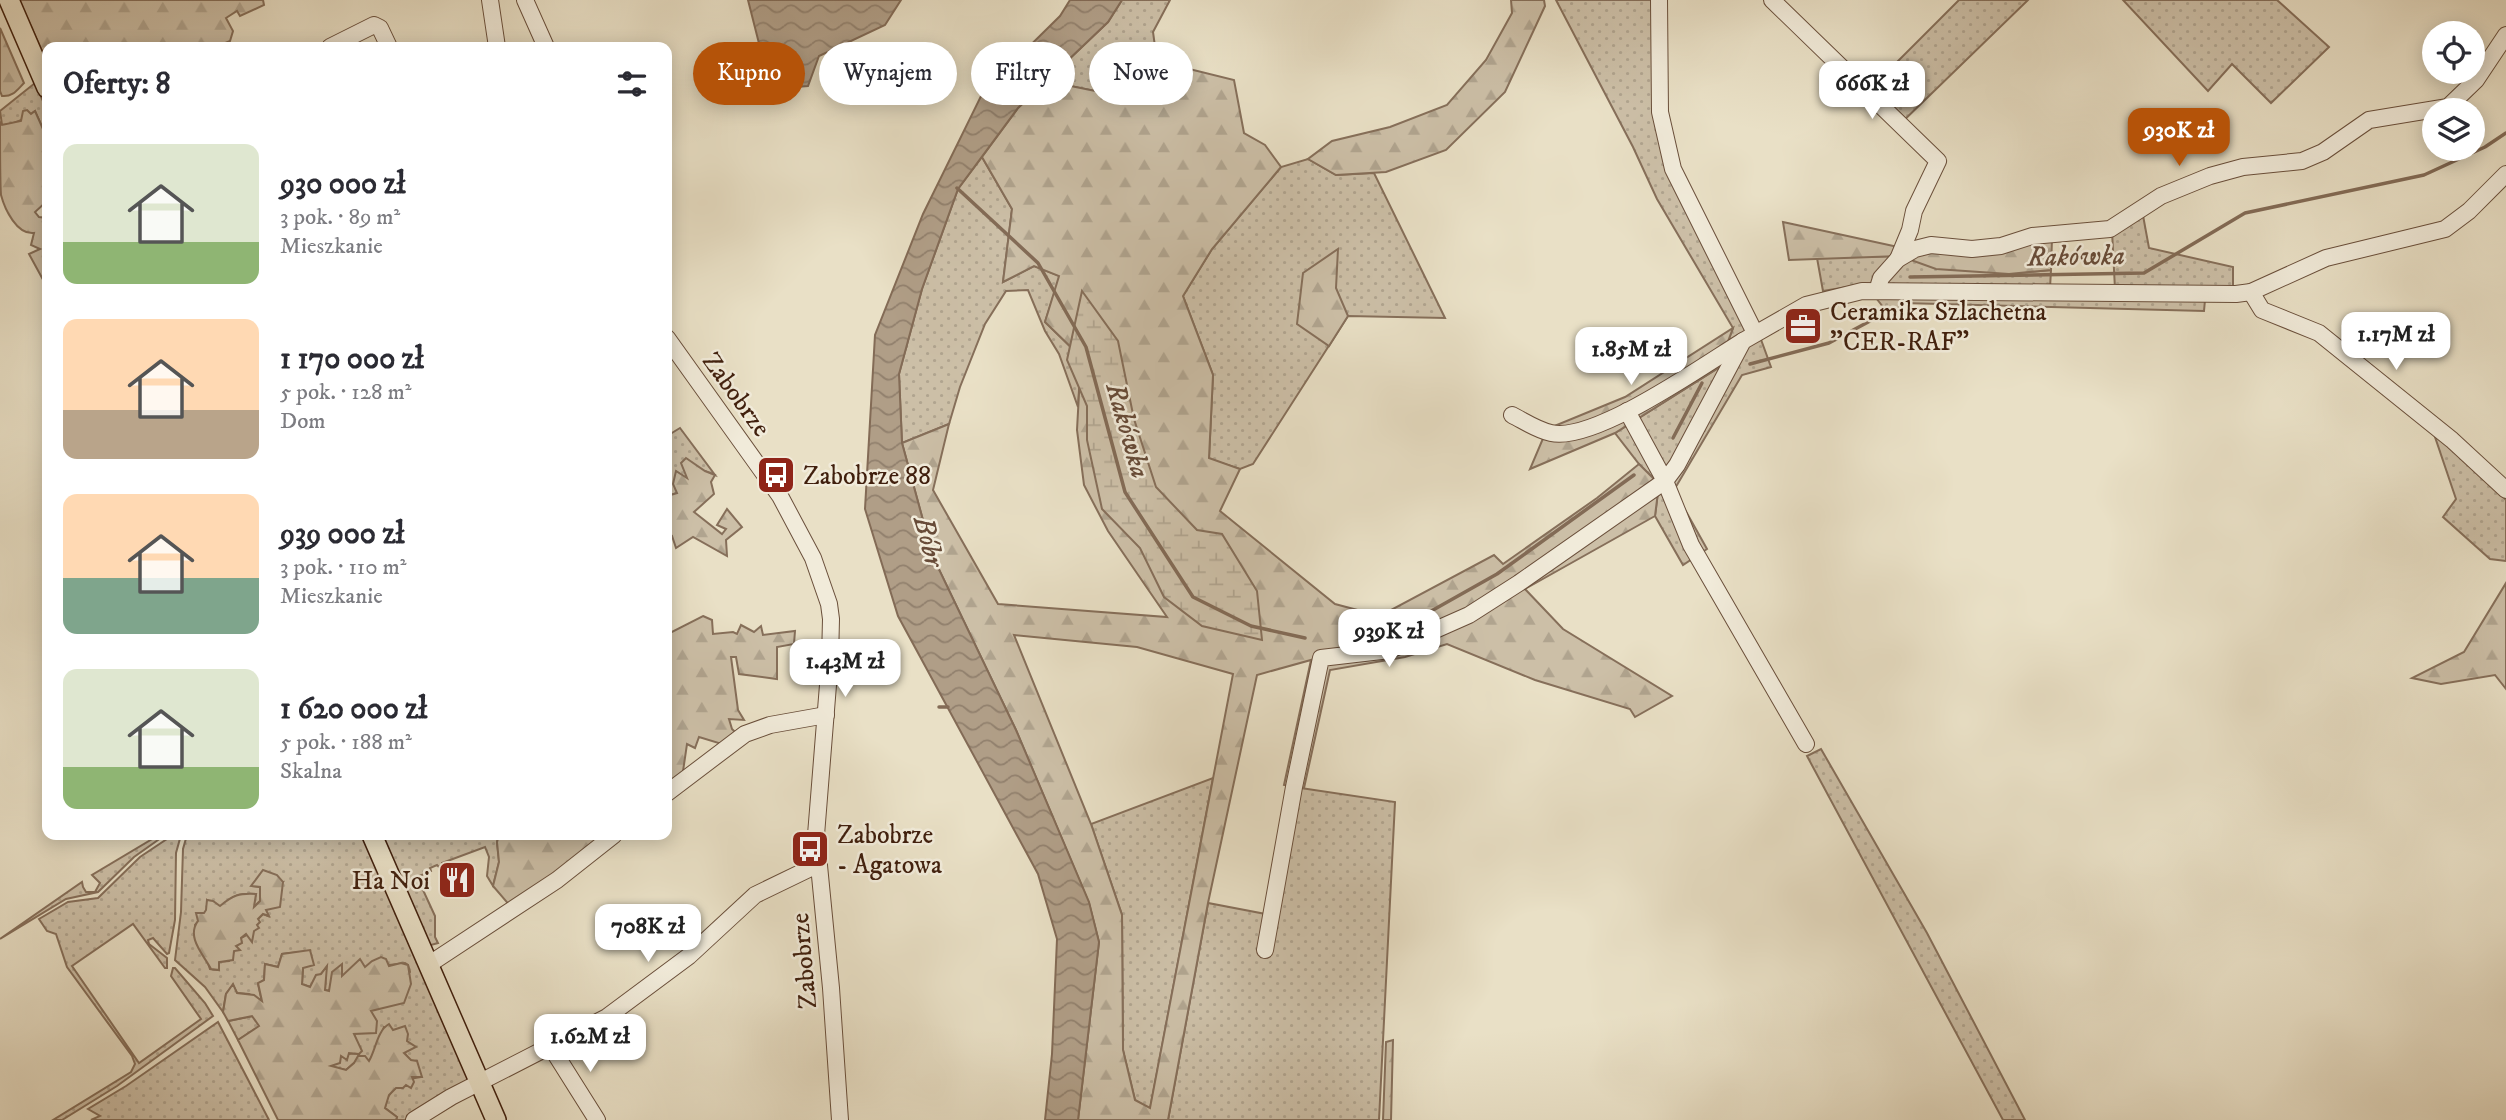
<!DOCTYPE html>
<html lang="pl">
<meta charset="utf-8">
<style>
body{margin:0;font-family:"IM FELL DW Pica",serif;background:#f2f2f3;color:#2b2b33;height:100vh;display:flex;flex-direction:column;font-size:26px;white-space:nowrap}
*{box-sizing:border-box;margin:0}
p{font-size:23px;color:#7c7c81}
.icon{flex:none;width:38px;height:38px;fill:none;stroke:currentColor;stroke-width:2;stroke-linecap:round;stroke-linejoin:round}
.map{position:relative;flex:1;overflow:hidden}
.side{position:absolute;left:42px;top:42px;width:630px;height:798px;display:flex;flex-direction:column;background:#fff;border-radius:14px;box-shadow:0 4px 18px #0003}
.side>*{flex:none}
.hud{position:absolute;left:693px;top:42px;width:665px;height:63px;display:flex;gap:14px}
.tools{position:absolute;left:2422px;top:21px;display:grid;gap:14px}
.tools a{display:grid;place-items:center;width:63px;height:63px;border-radius:50%;background:#fff;box-shadow:0 4px 18px #0003;font-size:35px}
.price{position:absolute;translate:-50% -60px;padding:0 16px;border-radius:14px;background:#fff;color:#222;font-size:23px;line-height:46px;filter:drop-shadow(0 2px 4px #0008)}
.price::after{content:'';position:absolute;left:50%;top:42px;width:21px;height:16px;margin-left:-10px;background:inherit;clip-path:polygon(0 0,100% 0,50% 100%)}
.price.selected{background:#b45309;color:#fff}
ul{padding:0;list-style:none}
li{display:flex;align-items:center;gap:21px;height:175px;padding:0 21px}
li span{display:grid;place-items:center;flex:none;width:196px;height:140px;border-radius:14px;color:#555}
li>.icon{margin-inline-start:auto}
span .icon{width:84px;height:84px;fill:#fffc;stroke-width:1}
li b{font-size:30px}
h2{display:flex;justify-content:space-between;align-items:center;height:84px;padding:0 21px;font-size:30px}
.pill{padding:0 24px;border-radius:32px;background:#fff;box-shadow:0 4px 18px #0003;font-size:24px;line-height:63px}
.pill.selected{background:#b45309;color:#fff}
.map>svg:first-child{display:block}
.grass{fill:url(#grass-dots);stroke:#866f5a;stroke-width:2;fill-rule:evenodd}
.forest{fill:url(#forest-firs);stroke:#866f5a;stroke-width:2;fill-rule:evenodd}
.wetland{fill:url(#wetland-marsh);stroke:#866f5a;stroke-width:2}
.water{fill:url(#water-waves);stroke:#836b56;stroke-width:2}
.lines{fill:none;stroke-linecap:round;stroke-linejoin:round}
.stream{stroke:#836b56;stroke-width:3.5}
.minor-casing{stroke:#6a4f3b;stroke-width:18}
.major-casing{stroke:#401f0d;stroke-width:22}
.minor{stroke:#f1ebda;stroke-width:16}
.major{stroke:#e9e0c6;stroke-width:19}
.labels{text-anchor:middle;stroke-width:5;stroke-linejoin:round;paint-order:stroke}
.poi-label{font-size:26px;fill:#401f0d;stroke:#f1ebda;text-anchor:start}
.street-label{font-size:26px;fill:#401f0d;stroke:#f1ebda}
.water-label{font-size:28px;font-style:italic;fill:#674b38;stroke:#f1ebda}
</style>
<div class="map">
<svg width="2506" height="1120" viewBox="0 0 2506 1120">
<defs>
<pattern id="grass-dots" width="8" height="8" patternUnits="userSpaceOnUse" patternTransform="scale(1.75)"><rect width="8" height="8" fill="#ccbfa7"/><path d="M2 2h.1M6 6h.1" fill="none" stroke="#b0a48f" stroke-width="1.8" stroke-linecap="round"/></pattern>
<pattern id="forest-firs" width="22" height="20" patternUnits="userSpaceOnUse" patternTransform="scale(1.75)"><rect width="22" height="20" fill="#ccbfa7"/><path d="M5 1l3.5 6h-7zM16 11l3.5 6h-7z" fill="#b0a48f"/></pattern>
<pattern id="wetland-marsh" width="20" height="14" patternUnits="userSpaceOnUse" patternTransform="scale(1.75)"><rect width="20" height="14" fill="#ccbfa7"/><path d="M1 5h8M5 5V1M11 12h8M15 12V8" fill="none" stroke="#b0a48f"/></pattern>
<pattern id="water-waves" width="16" height="10" patternUnits="userSpaceOnUse" patternTransform="scale(1.75)"><rect width="16" height="10" fill="#b09e87"/><path d="M0 5q4-4 8 0t8 0" fill="none" stroke="#91806d"/></pattern>
</defs>
<rect width="100%" height="100%" fill="#e9e0c6"/>
<filter id="stains"><feTurbulence type="fractalNoise" baseFrequency=".00286" numOctaves="4"/><feColorMatrix values="0 0 0 0 .2 0 0 0 0 .09 0 0 0 0 .02 0 0 0 .5 -.17"/></filter>
<radialGradient id="worn" r=".72"><stop offset=".6" stop-color="#630" stop-opacity="0"/><stop offset="1" stop-color="#630" stop-opacity=".3"/></radialGradient>
<g class="grass">
<polygon points="1122,0 1170,0 1153,32 1157,61 1100,92 1046,81 1108,22"/>
<polygon points="1556,0 1661,0 1665,142 1748,304 1771,367 1742,375 1674,490 1707,549 1683,565 1655,516 1659,484 1639,464 1615,433 1718,368 1733,328 1657,199 1633,147"/>
<polygon points="1959,0 2028,0 1896,128 1867,92"/>
<polygon points="2123,0 2277,0 2329,47 2271,103 2232,64 2208,91"/>
<path d="M35 83 47 110V138L35 111C24 119 16 124 2 125L0 111Z"/>
<polygon points="982,157 1012,209 1003,282 1034,266 1060,276 1045,322 1081,357 1078,407 1059,354 1045,331 1028,290 1006,291 985,324 960,387 949,424 902,443 899,374 922,289 958,189"/>
<polygon points="1308,159 1336,175 1374,173 1445,318 1348,316 1253,464 1240,469 1209,459 1213,375 1183,296 1212,249 1281,167"/>
<polygon points="2142,210 2149,248 2233,267 2233,300 2205,300 2204,311 1903,303 1891,317 1865,284 1823,291 1817,258 1900,256 2009,274 2051,270 2050,288 2115,289 2112,231"/>
<polygon points="680,428 715,475 705,471 687,479 677,472 678,493 667,496 667,436"/>
<polygon points="2433,431 2485,475 2506,500 2506,561 2490,559 2443,517 2456,499"/>
<polygon points="1821,749 1927,933 2025,1120 2003,1120 1807,756"/>
<polygon points="1213,778 1150,1109 1135,1100 1123,1050 1122,915 1091,824"/>
<polygon points="1294,787 1395,802 1379,1120 1168,1120 1208,903 1271,915"/>
<polygon points="159,835 165,835 134,857 98,892 66,899 0,939 82,882 83,887 86,892 95,892 100,883 92,875"/>
<polygon points="173,835 181,835 176,853 175,920 169,953 167,954 153,938 148,940 149,944 167,958 167,968 165,968 133,924 72,966 139,1063 201,1019 171,976 173,968 175,968 205,1003 213,1016 117,1086 62,1120 53,1120 131,1072 135,1064 132,1056 67,967 56,934 47,931 39,919 68,902 98,898 140,857"/>
<path d="M187 835H363L470 1081 409 1120H396L397 1117 385 1108C385 1091 406 1078 421 1077L404 1052 407 1041 393 1030 384 1027 378 1041V1047L369 1061 354 1063 346 1070 330 1066C340 1057 345 1052 359 1054L354 1034 371 1011 410 972 408 965 405 963 365 968 341 977 342 966 330 991 325 990 326 968 310 987 302 984 303 968 310 951 282 954 278 967 265 964 264 980 258 984 262 1002 249 994 237 993 233 985 226 994 223 1012 205 987 175 960 181 912 183 849ZM283 882 265 910 268 916 263 914 258 919 254 931 241 938 229 961 218 962 219 970 210 969 195 925 207 910V900L220 907C233 895 239 893 256 894L253 908 260 901V887L252 886Z"/>
<polygon points="378,835 499,835 497,842 499,862 493,886 487,876 489,857 485,847 442,863 442,866 439,867 437,865 430,868 431,871 417,877 435,916 435,937 438,943 431,945 426,942"/>
<polygon points="253,1016 260,1026 238,1040 228,1021"/>
<polygon points="218,1022 269,1120 91,1120 100,1116 88,1109 126,1086"/>
</g>
<g class="forest">
<polygon points="19,0 263,0 264,5 240,16 237,11 226,18 233,31 230,41 223,44 225,47 47,47 47,62"/>
<polygon points="1511,0 1544,0 1545,6 1505,92 1446,150 1386,172 1336,175 1308,159 1332,141 1390,127 1447,105 1486,60 1512,13"/>
<path d="M0 28 24 83C17 90 13 97 2 96L0 91Z"/>
<path d="M1157 61 1234 80 1244 133 1265 145 1281 167 1212 249 1183 296 1213 375 1209 458 1240 469 1220 511 1335 604 1380 616 1494 555 1503 564 1597 498 1639 464 1659 484 1655 516 1525 589 1563 629 1672 696 1635 717 1630 709 1535 680 1447 644 1405 657 1330 670 1304 788 1284 785 1311 660 1257 675 1208 903 1168 1120H1078L1099 942 1089 903 1016 730 933 557 902 443 949 424 933 490 998 604 1167 617 1108 531 1084 485 1077 430 1081 357 1045 322 1059 276 1034 266 1003 282 1012 209 982 157 1018 108 1046 81 1100 92ZM1014 635 1137 647 1233 674 1150 1108 1135 1100 1123 1050 1122 915 1091 824Z"/>
<path d="M27 110 31 114 35 111 47 138V201L35 212 39 217 47 218V287L29 254 40 249 31 245 34 233C17 235 5 210 1 195 0 182 0 138 0 122L2 125 21 121 23 111Z"/>
<polygon points="1783,222 1898,247 2052,238 2051,270 2009,274 1936,269 1900,256 1789,260"/>
<polygon points="1338,249 1336,288 1348,316 1329,346 1297,324 1303,273"/>
<polygon points="1733,328 1718,368 1615,433 1530,469 1547,429 1625,397"/>
<polygon points="686,458 705,471 715,475 711,482 714,494 694,512 722,534 726,529 717,525 727,509 742,527 726,540 727,556 693,537 676,548 672,536 667,537 667,496 677,493 673,484 676,471 687,478 681,463"/>
<polygon points="2506,583 2506,689 2495,675 2441,684 2412,678 2464,652"/>
<polygon points="703,616 712,620 713,634 733,632 737,634 741,625 754,632 761,626 763,635 795,631 794,644 777,647 777,679 739,674 736,657 731,657 738,710 744,720 729,719 732,729 738,735 725,745 699,737 695,748 687,744 682,778 667,791 667,629 670,633"/>
<polygon points="499,835 605,835 511,907 493,886 499,862 497,842"/>
<path d="M263 870 277 875 283 882 280 907 266 910 269 916 263 914 258 919 260 922 257 925 259 928 254 931 252 942 246 934 241 938 242 943 236 946 240 950 234 951 233 960 219 962V970L211 969C203 954 186 937 198 921L196 913H204L206 910 207 900 213 901 220 906C233 895 239 893 256 894L254 907 260 901V887L251 886Z"/>
<path d="M310 950 314 965 303 968 302 984 310 987 316 975 321 974 327 966 325 990 329 991 332 972 342 964V976L360 959 365 967 372 961 381 957 386 959 389 966 401 963 408 965 411 984 404 1003 371 1011 377 1021 376 1033 354 1034 362 1051 359 1054 349 1053 347 1060 341 1056 340 1063 331 1066 346 1070 354 1063 358 1056H365L369 1061C376 1049 377 1031 389 1024L393 1030 405 1026 408 1034 407 1041 416 1047 404 1053 411 1060 417 1061 422 1077H412L414 1082 411 1088 406 1085 403 1088H396L389 1095 385 1108 397 1117 396 1120H278L238 1040 259 1026 252 1016 228 1021 223 1012 226 994 233 984 237 993 254 995 262 1001 258 983 264 980 265 964 278 967 282 954Z"/>
<polygon points="1393,1040 1391,1120 1383,1120 1386,1042"/>
</g>
<polygon class="wetland" points="1082,291 1118,341 1134,419 1156,487 1197,530 1222,534 1257,591 1262,640 1202,626 1164,597 1140,548 1102,509 1087,440 1087,406 1067,360"/>
<g class="water">
<polygon points="748,0 901,0 885,25 819,56 808,86 782,88 767,75"/>
<polygon points="1070,0 1122,0 1108,22 1018,108 958,189 922,289 899,374 902,443 933,557 1016,730 1089,902 1099,942 1078,1120 1045,1120 1052,1054 1057,939 1038,874 898,616 865,509 875,335 923,214 983,92 1060,16"/>
</g>
<g class="lines">
<g class="stream">
<polyline points="957,188 1038,263 1086,347 1125,492 1193,597 1251,626 1305,638"/>
<polyline points="1910,277 2144,273 2245,213 2424,175 2485,147 2506,133"/>
<polyline points="1750,364 1829,343 1885,313"/>
<polyline points="1673,438 1702,383"/>
<polyline points="1344,641 1394,632 1497,574 1634,475"/>
<polyline points="939,707 948,707"/>
</g>
<defs>
<g id="minor">
<polyline points="490,0 497,47"/>
<polyline points="525,0 546,47"/>
<polyline points="1659,0 1660,112 1673,169 1755,333"/>
<polyline points="1772,0 1938,161 1914,211 1910,230 1898,259"/>
<polyline points="330,47 374,25 380,28 389,47"/>
<polyline points="1877,291 1881,278 1898,259 1915,249 1931,245 1972,249 2001,246 2032,236 2110,229 2161,196 2210,176 2243,167 2302,161 2323,152 2369,120 2448,107 2476,80 2506,35"/>
<polyline points="2251,292 2262,310 2319,333 2452,440 2506,490"/>
<polyline points="667,338 780,496 813,558 829,604 831,619 830,660 816,835 831,988 840,1120"/>
<path d="M1512 415C1524 421 1537 430 1551 433 1594 443 1704 365 1743 341"/>
<polyline points="1806,744 1691,545 1665,481 1677,465 1743,341 1806,305 1862,291 2236,294 2251,292 2326,258 2445,229 2469,211 2506,174"/>
<polyline points="667,793 745,734 770,725 826,715"/>
<polyline points="1265,950 1294,787 1321,658 1390,650 1469,615 1519,583 1665,481 1627,411"/>
<polyline points="428,965 557,880 614,835"/>
<polyline points="551,1047 597,1120"/>
<polyline points="414,1120 451,1097 607,1017 689,956 755,895 819,864"/>
</g>
<g id="major">
<polyline points="9,0 47,88"/>
<polyline points="372,835 496,1120"/>
</g>
</defs>
<use href="#minor" class="minor-casing"/>
<use href="#major" class="major-casing"/>
<use href="#minor" class="minor"/>
<use href="#major" class="major"/>
</g>
<defs>
<symbol id="office-square" viewBox="-11 -11 22 22"><rect x="-9" y="-9" width="18" height="18" rx="4" fill="#8f2418" stroke="#f1ebda"/><path d="M-6-3h4V-5.5h4V-3h4V5H-6ZM-1-4.5V-3h2v-1.5ZM-6 0V1H6V0Z" fill="#fff"/></symbol>
<symbol id="bus-square" viewBox="-11 -11 22 22"><rect x="-9" y="-9" width="18" height="18" rx="4" fill="#8f2418" stroke="#f1ebda"/><path d="M-5-6H5V4H4V6H2V4H-2V6H-4V4H-5ZM-3.5-4V0h7V-4ZM-3.5 1.2v1.5H-2V1.2ZM2 1.2v1.5H3.5V1.2Z" fill="#fff"/></symbol>
<symbol id="restaurant-square" viewBox="-11 -11 22 22"><rect x="-9" y="-9" width="18" height="18" rx="4" fill="#8f2418" stroke="#f1ebda"/><path d="M-5-6h1v4h1v-4h1v4h1v-4h1v5L-1.5 .5V6h-2V.5L-5-1ZM5-6V6H3V1.5H1.5Q1.5-4 5-6Z" fill="#fff"/></symbol>
</defs>
<g fill-rule="evenodd">
<use href="#office-square" x="1781" y="304" width="44" height="44"/>
<use href="#bus-square" x="754" y="453" width="44" height="44"/>
<use href="#bus-square" x="788" y="827" width="44" height="44"/>
<use href="#restaurant-square" x="435" y="858" width="44" height="44"/>
</g>
<g class="labels">
<g class="poi-label">
<text x="1830" y="320">Ceramika Szlachetna<tspan x="1830" dy="30">"CER-RAF"</tspan></text>
<text x="803" y="484">Zabobrze 88</text>
<text x="837" y="843">Zabobrze<tspan x="837" dy="30">- Agatowa</tspan></text>
<text x="430" y="889" text-anchor="end">Ha Noi</text>
</g>
<g class="street-label">
<text transform="translate(737 394) rotate(54)" y="9">Zabobrze</text>
<text transform="translate(803 961) rotate(-95)" y="9">Zabobrze</text>
</g>
<g class="water-label">
<text transform="translate(2076 255) rotate(-1)" y="10">Rakówka</text>
<text transform="translate(1129 430) rotate(74)" y="10">Rakówka</text>
<text transform="translate(930 541) rotate(76)" y="10">Bóbr</text>
</g>
</g>
<rect width="100%" height="100%" filter="url(#stains)"/>
<rect width="100%" height="100%" fill="url(#worn)"/>
</svg>
<div class="tools">
<a><svg class="icon" aria-label="locate" viewBox="0 0 24 24"><circle cx="12" cy="12" r="6"/><path d="M12 2v4M12 18v4M2 12h4M18 12h4"/></svg></a>
<a><svg class="icon" aria-label="layers" viewBox="0 0 24 24"><path d="M12 4l9 5-9 5-9-5zM3 14l9 5 9-5"/></svg></a>
</div>
<b class="price" style="left:1872px;top:121px">666K zł</b>
<b class="price selected" style="left:2179px;top:168px">930K zł</b>
<b class="price" style="left:2396px;top:372px">1.17M zł</b>
<b class="price" style="left:1631px;top:387px">1.85M zł</b>
<b class="price" style="left:1389px;top:669px">939K zł</b>
<b class="price" style="left:845px;top:699px">1.43M zł</b>
<b class="price" style="left:648px;top:964px">708K zł</b>
<b class="price" style="left:590px;top:1074px">1.62M zł</b>
<div class="hud">
<a class="pill selected">Kupno</a>
<a class="pill">Wynajem</a>
<a class="pill">Filtry</a>
<a class="pill">Nowe</a>
</div>
<section class="side">
<h2>Oferty: 8<svg class="icon" aria-label="filters" viewBox="0 0 24 24"><path d="M4 7h16M4 17h16"/><circle cx="9" cy="7" r="2"/><circle cx="15" cy="17" r="2"/></svg></h2>
<ul>
<li><span style="background:linear-gradient(#dfe7d0 70%,#8fb573 0)"><svg class="icon" aria-label="home" viewBox="0 0 24 24"><path d="M3 11l9-7 9 7M6 9v11h12V9"/></svg></span><div><b>930 000 zł</b><p>3 pok. · 89 m²</p><p>Mieszkanie</p></div></li>
<li><span style="background:linear-gradient(#ffd9b3 65%,#b9a48a 0)"><svg class="icon" aria-label="home" viewBox="0 0 24 24"><path d="M3 11l9-7 9 7M6 9v11h12V9"/></svg></span><div><b>1 170 000 zł</b><p>5 pok. · 128 m²</p><p>Dom</p></div></li>
<li><span style="background:linear-gradient(#ffd9b3 60%,#7fa58c 0)"><svg class="icon" aria-label="home" viewBox="0 0 24 24"><path d="M3 11l9-7 9 7M6 9v11h12V9"/></svg></span><div><b>939 000 zł</b><p>3 pok. · 110 m²</p><p>Mieszkanie</p></div></li>
<li><span style="background:linear-gradient(#dfe7d0 70%,#8fb573 0)"><svg class="icon" aria-label="home" viewBox="0 0 24 24"><path d="M3 11l9-7 9 7M6 9v11h12V9"/></svg></span><div><b>1 620 000 zł</b><p>5 pok. · 188 m²</p><p>Skalna</p></div></li>
</ul>
</section>
</div>
